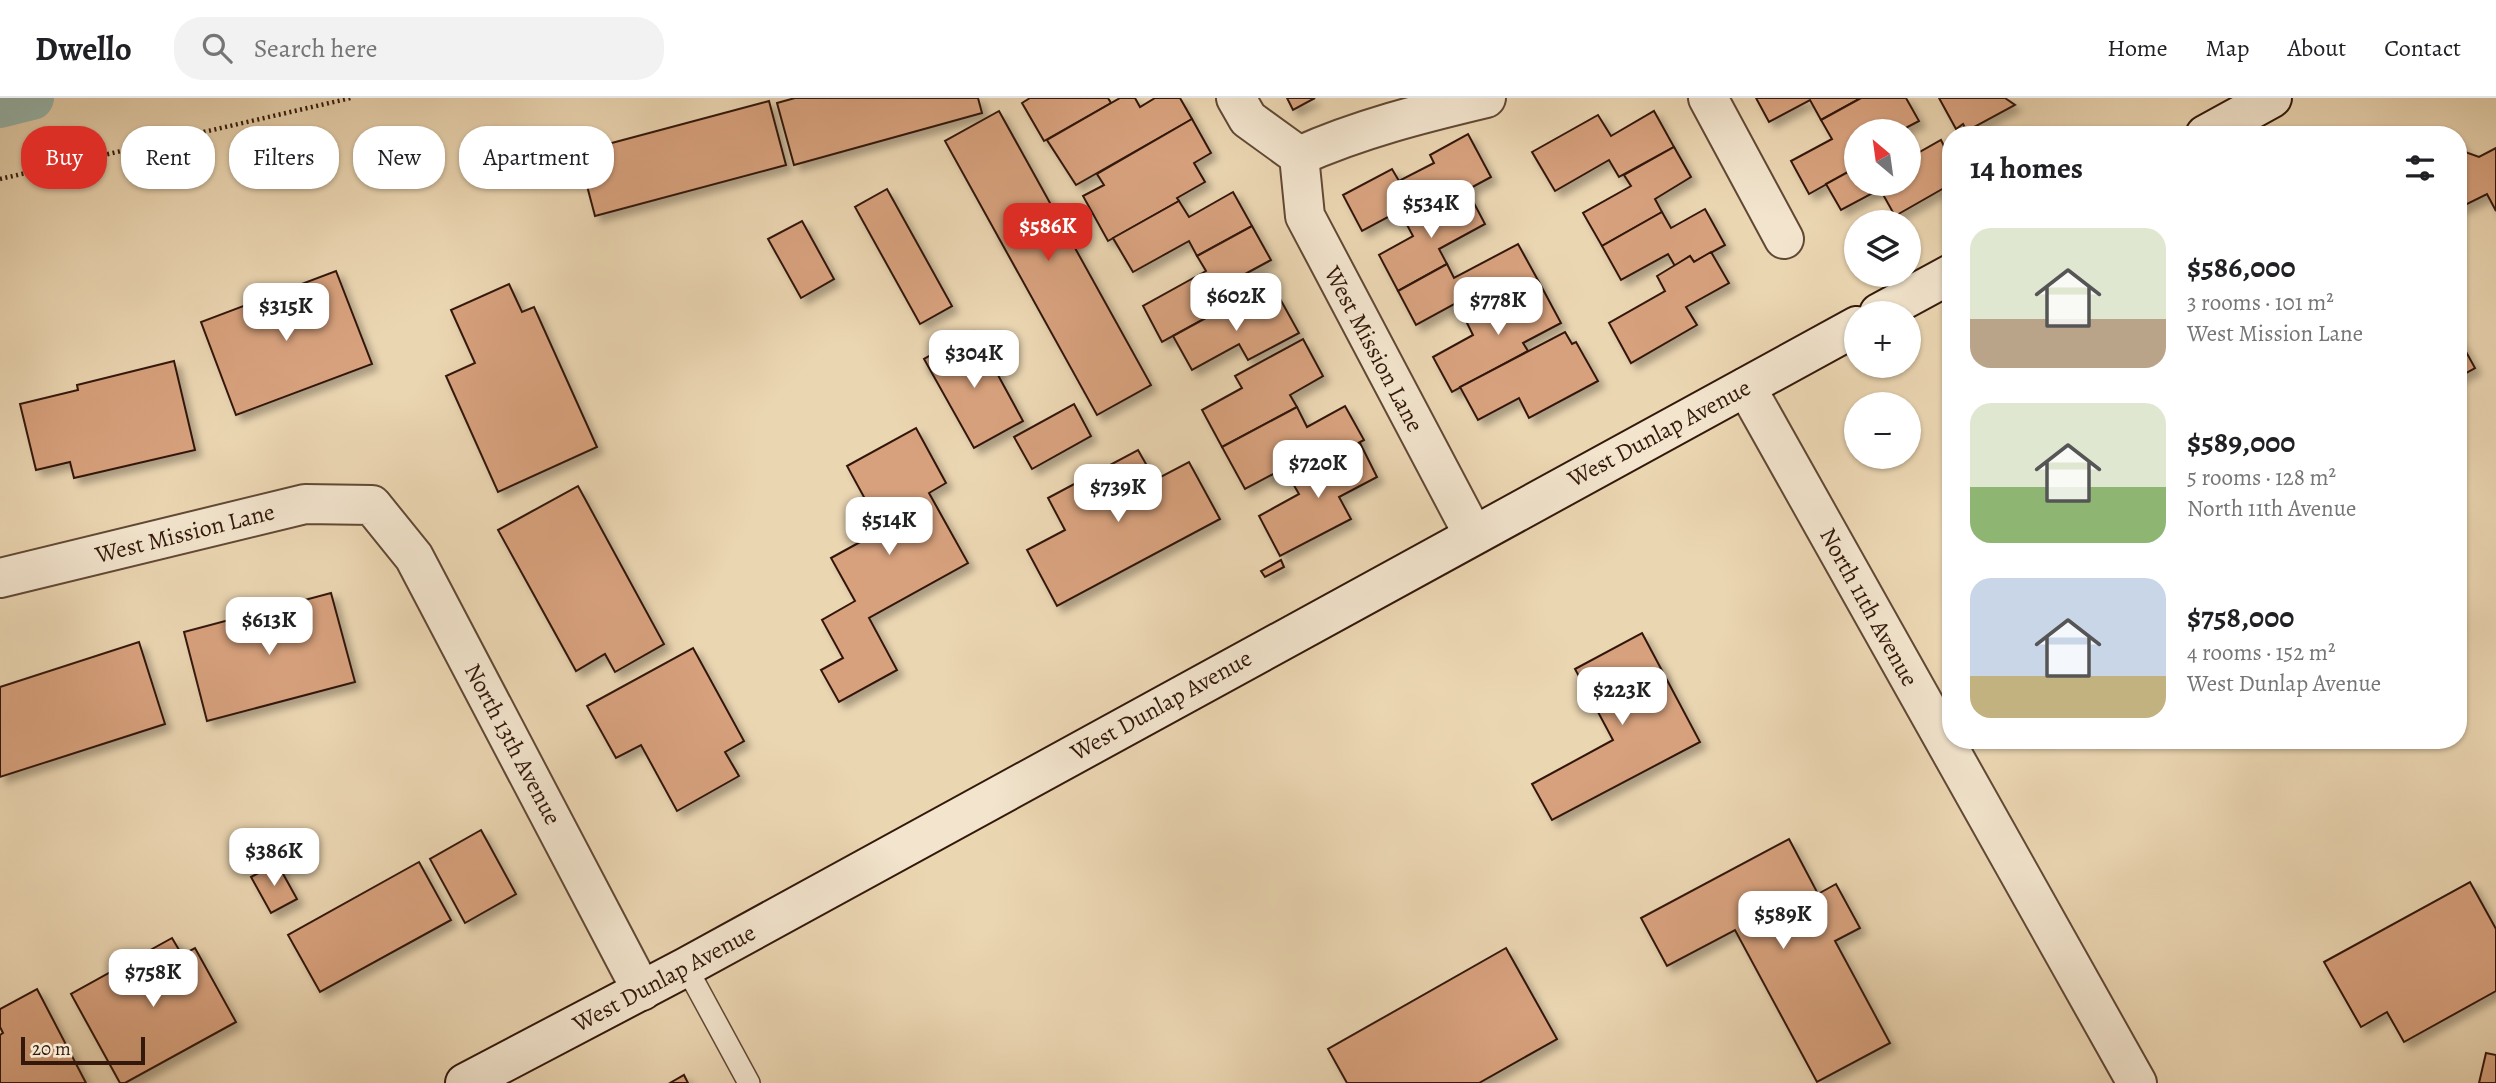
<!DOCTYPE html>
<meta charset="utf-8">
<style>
body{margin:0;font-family:Alegreya,serif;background:#f2f2f2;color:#202124;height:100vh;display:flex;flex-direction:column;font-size:26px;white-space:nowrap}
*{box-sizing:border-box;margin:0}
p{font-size:23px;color:#757577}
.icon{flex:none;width:38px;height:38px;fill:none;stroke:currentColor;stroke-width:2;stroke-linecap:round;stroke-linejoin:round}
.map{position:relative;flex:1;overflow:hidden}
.side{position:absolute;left:1942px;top:28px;width:525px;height:623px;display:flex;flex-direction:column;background:#fff;border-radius:28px;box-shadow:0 2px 5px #0004}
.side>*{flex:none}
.top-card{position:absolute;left:21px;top:28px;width:665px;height:63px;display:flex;gap:14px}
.needle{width:46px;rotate:331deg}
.controls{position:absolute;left:1844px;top:21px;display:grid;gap:14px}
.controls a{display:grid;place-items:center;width:77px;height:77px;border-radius:50%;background:#fff;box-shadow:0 2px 5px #0004;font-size:35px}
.scale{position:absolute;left:21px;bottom:18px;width:124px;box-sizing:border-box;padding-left:7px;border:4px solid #33180b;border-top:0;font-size:19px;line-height:24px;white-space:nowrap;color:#33180b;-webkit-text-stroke:5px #f2e4cd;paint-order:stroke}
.price{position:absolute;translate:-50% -60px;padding:0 16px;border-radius:14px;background:#fff;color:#222;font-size:23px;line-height:46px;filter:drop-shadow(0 2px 4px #0008)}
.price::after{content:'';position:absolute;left:50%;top:42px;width:21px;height:16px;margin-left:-10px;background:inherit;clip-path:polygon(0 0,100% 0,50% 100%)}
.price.active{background:#d93025;color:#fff}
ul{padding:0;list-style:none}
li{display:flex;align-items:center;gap:21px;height:175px;padding:0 28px}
li span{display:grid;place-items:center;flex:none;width:196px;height:140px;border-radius:21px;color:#555}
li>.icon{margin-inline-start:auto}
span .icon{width:84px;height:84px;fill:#fffc;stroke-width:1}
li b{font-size:30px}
h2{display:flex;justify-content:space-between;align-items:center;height:84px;padding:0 28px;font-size:30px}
.pill{padding:0 24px;border-radius:28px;background:#fff;box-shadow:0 2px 5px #0004;font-size:24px;line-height:63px}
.pill.active{background:#d93025;color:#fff}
header{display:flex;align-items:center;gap:42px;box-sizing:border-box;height:98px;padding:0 35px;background:#fff;border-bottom:2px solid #e0e0e0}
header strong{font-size:33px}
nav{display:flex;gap:38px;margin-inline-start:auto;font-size:24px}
.search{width:490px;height:63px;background:#f2f2f2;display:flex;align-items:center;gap:18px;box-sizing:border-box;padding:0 24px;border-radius:28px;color:#757577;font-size:26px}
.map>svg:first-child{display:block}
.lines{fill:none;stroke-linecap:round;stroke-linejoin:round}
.canal{stroke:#98b9b0;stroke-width:44}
.building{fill:#d7a17d;stroke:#33180b;stroke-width:2;filter:url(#shadow)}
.service-casing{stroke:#614835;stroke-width:24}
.minor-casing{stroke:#614835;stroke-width:42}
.secondary-casing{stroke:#33180b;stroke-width:42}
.path{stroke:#33180b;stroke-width:4.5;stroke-dasharray:2 3.5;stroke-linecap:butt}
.service{stroke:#f2e4cd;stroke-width:21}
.minor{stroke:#f2e4cd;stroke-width:38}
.secondary{stroke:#f2e4cd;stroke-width:38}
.labels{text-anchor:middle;stroke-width:6;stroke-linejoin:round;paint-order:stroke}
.street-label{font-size:24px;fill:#33180b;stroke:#f2e4cd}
</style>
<header>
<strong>Dwello</strong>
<div class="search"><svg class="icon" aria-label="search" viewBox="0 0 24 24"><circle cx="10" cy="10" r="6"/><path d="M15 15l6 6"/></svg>Search here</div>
<nav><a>Home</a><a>Map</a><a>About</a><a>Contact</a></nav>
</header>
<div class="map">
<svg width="2496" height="985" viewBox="0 0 2496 985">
<defs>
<filter id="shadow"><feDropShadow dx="6" dy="6" stdDeviation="3.5" flood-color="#0004"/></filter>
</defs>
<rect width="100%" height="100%" fill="#ebd6b2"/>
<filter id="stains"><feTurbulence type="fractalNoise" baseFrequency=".00286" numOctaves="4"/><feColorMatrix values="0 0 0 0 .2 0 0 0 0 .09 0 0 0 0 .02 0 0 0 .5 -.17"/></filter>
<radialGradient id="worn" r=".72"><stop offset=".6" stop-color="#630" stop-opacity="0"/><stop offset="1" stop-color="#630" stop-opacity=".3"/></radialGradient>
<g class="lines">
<polyline class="canal" points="0,8 32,0"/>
</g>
<g class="building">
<polygon points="795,0 978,0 982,15 794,67 777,5"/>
<polygon points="1030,0 1108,0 1111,5 1044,43 1022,5"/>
<polygon points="1120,0 1135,0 1140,9 1155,0 1180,0 1192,21 1076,87 1047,42"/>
<polygon points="1287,0 1315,0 1293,12"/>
<polygon points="1756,0 1861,0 1821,22 1810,2 1769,24"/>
<polygon points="1861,0 1906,0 1919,23 1900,33 1857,33 1857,57 1854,59 1857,69 1809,96 1791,63 1832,41 1821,22"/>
<polygon points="1939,0 2005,0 2015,7 1967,33 1963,26 1956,31"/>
<polygon points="769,3 786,67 595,118 578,54"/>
<polygon points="999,13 1151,287 1097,317 945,43"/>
<polygon points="1654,13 1674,49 1619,79 1609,62 1555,93 1532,54 1598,17 1611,38"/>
<polygon points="1192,21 1211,55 1194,65 1205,84 1177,100 1179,103 1108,143 1083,98 1104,87 1097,76"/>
<polygon points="1468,36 1491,79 1406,125 1399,113 1362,133 1343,97 1392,71 1399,83 1434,65 1430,57"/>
<polygon points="1941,42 1951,62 1951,86 1895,118 1880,91 1841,112 1826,86 1857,69 1857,86 1909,86 1909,60"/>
<polygon points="2459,43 2465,54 2479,59 2496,50 2496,113 2487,96 2459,110"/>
<polygon points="1674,49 1691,79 1655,101 1662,114 1602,148 1583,115 1631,88 1624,77"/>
<polygon points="887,91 952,208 920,226 855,109"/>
<polygon points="1467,92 1485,126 1439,151 1447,166 1398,193 1379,157 1413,138 1406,125"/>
<polygon points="1233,94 1252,128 1197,158 1189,143 1133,174 1113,140 1179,103 1189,119"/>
<polygon points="1705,111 1725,147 1694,164 1690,158 1675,168 1668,156 1621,182 1602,148 1662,114 1671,130"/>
<polygon points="802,123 834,181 801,200 768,141"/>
<polygon points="1252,128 1271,162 1234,182 1244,199 1162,244 1143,208 1206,173 1197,158"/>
<polygon points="1518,146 1539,184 1466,223 1456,205 1416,227 1398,193 1447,166 1454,180"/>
<polygon points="1711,154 1729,185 1686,209 1697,227 1631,265 1609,225 1665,193 1657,178 1690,158 1694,164"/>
<polygon points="336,173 372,266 236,317 201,224"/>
<polygon points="1539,184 1561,225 1523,245 1528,253 1452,294 1433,259 1473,237 1466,223"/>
<polygon points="509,186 522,214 534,209 597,349 498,394 446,278 475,265 451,212"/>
<polygon points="1279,199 1299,235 1248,262 1239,246 1192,272 1173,238 1235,204 1243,219"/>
<polygon points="974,233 1023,323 974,350 924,261"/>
<polygon points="1565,234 1572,246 1576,244 1598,283 1529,320 1519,300 1478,322 1460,289"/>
<polygon points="1303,241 1323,278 1290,297 1297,309 1222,349 1202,312 1242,290 1235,278"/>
<polygon points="2459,241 2475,270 2459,279"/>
<polygon points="174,263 195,352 74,380 70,364 36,372 20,306 78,292 77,287"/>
<polygon points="1074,306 1091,338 1032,371 1014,339"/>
<polygon points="1345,308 1364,342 1296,378 1290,367 1245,391 1222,349 1297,309 1307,329"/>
<polygon points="916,330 946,385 929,395 968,465 869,520 897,572 839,604 821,572 843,560 822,522 855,503 831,460 882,432 847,368"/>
<polygon points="1360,345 1377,379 1339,399 1351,421 1280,458 1259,418 1299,396 1292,384 1309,375 1308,372"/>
<polygon points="1138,352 1155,382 1189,364 1220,421 1057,508 1027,452 1065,432 1048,400"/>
<polygon points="578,388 664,546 615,574 605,556 576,573 498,432"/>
<polygon points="1281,462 1284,469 1265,479 1261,473"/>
<polygon points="331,495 355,584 207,623 184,534"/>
<polygon points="1642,535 1700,644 1552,722 1532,686 1613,642 1575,571"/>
<polygon points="139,544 165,626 0,679 0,589"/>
<polygon points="693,550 744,643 725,654 739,678 677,713 641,647 616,660 587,608"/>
<polygon points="481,732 516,796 465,825 430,761"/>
<polygon points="1789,741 1818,796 1836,786 1860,830 1835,843 1890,945 1817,984 1735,832 1667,868 1641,820"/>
<polygon points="419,764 451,822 320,894 288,837"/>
<polygon points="277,765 297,801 271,815 251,779"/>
<polygon points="2470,784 2496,831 2496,893 2404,944 2387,914 2361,929 2324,864"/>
<polygon points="172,840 182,857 195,850 236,924 125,985 120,985 71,896"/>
<polygon points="1506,850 1557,941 1479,985 1347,985 1328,951"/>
<polygon points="37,891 86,985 0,985 0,937 3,935 0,929 0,911"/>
<polygon points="2486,955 2496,957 2496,985 2479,985"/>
<polygon points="684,977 688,985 670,985"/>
</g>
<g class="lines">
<defs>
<polyline id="service" points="686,869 749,985"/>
<g id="minor">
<polyline points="1236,0 1248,21 1299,58 1305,118 1473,436"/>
<polyline points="1708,0 1784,141"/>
<path d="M1299 58C1359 31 1423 15 1486 0"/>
<polyline points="1746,289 2137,985"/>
<polyline points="0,480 305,406 372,407 414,459 642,893"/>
</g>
<g id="secondary">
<polyline points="2205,37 2272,0"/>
<polyline points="1879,215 1951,176"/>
<polyline points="465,985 686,869 1857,228"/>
</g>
</defs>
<use href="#service" class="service-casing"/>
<use href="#minor" class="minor-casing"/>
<use href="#secondary" class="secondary-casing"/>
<polyline class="path" points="0,81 351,0"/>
<use href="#service" class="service"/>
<use href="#minor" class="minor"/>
<use href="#secondary" class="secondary"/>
</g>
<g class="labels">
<g class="street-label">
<text transform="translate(1374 251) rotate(62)" y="8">West Mission Lane</text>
<text transform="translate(1659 335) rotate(-28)" y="8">West Dunlap Avenue</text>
<text transform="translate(185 435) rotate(-14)" y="8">West Mission Lane</text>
<text transform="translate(1869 509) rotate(61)" y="8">North 11th Avenue</text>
<text transform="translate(1161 607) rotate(-29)" y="8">West Dunlap Avenue</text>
<text transform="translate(513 646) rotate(62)" y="8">North 13th Avenue</text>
<text transform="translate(664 880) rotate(-28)" y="8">West Dunlap Avenue</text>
</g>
</g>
<rect width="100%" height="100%" filter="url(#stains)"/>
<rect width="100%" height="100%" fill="url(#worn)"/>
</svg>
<div class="controls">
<a><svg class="needle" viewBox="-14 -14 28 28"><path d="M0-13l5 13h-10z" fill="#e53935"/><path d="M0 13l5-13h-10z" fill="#757577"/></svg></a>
<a><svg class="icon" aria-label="layers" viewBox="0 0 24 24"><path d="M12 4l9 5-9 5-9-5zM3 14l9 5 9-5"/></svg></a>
<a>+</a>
<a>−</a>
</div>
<div class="scale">20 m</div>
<b class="price" style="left:1431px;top:142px">$534K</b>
<b class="price active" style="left:1048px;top:165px">$586K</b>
<b class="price" style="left:1236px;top:235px">$602K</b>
<b class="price" style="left:1498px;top:239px">$778K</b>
<b class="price" style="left:286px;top:245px">$315K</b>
<b class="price" style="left:974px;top:292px">$304K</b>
<b class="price" style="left:1318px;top:402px">$720K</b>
<b class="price" style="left:1118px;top:426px">$739K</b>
<b class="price" style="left:889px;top:459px">$514K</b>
<b class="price" style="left:269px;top:559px">$613K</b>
<b class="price" style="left:1622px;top:629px">$223K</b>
<b class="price" style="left:274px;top:790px">$386K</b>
<b class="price" style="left:1783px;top:853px">$589K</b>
<b class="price" style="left:153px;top:911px">$758K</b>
<div class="top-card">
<a class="pill active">Buy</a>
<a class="pill">Rent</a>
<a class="pill">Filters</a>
<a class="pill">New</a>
<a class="pill">Apartment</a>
</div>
<section class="side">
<h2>14 homes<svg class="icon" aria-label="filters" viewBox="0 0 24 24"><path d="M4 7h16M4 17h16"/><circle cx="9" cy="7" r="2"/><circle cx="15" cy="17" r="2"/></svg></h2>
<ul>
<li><span style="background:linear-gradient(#dfe7d0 65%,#b9a48a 0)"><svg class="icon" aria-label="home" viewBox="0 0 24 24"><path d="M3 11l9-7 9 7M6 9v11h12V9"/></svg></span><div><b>$586,000</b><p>3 rooms · 101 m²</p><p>West Mission Lane</p></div></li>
<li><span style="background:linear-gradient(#dfe7d0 60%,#8fb573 0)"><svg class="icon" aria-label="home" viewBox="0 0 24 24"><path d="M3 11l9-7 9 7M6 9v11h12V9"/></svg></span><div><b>$589,000</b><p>5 rooms · 128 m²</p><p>North 11th Avenue</p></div></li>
<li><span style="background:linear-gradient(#c9d6e8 70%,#c2b280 0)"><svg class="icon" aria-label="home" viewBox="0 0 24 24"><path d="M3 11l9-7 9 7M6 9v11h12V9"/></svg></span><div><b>$758,000</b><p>4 rooms · 152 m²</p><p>West Dunlap Avenue</p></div></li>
</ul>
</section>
</div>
